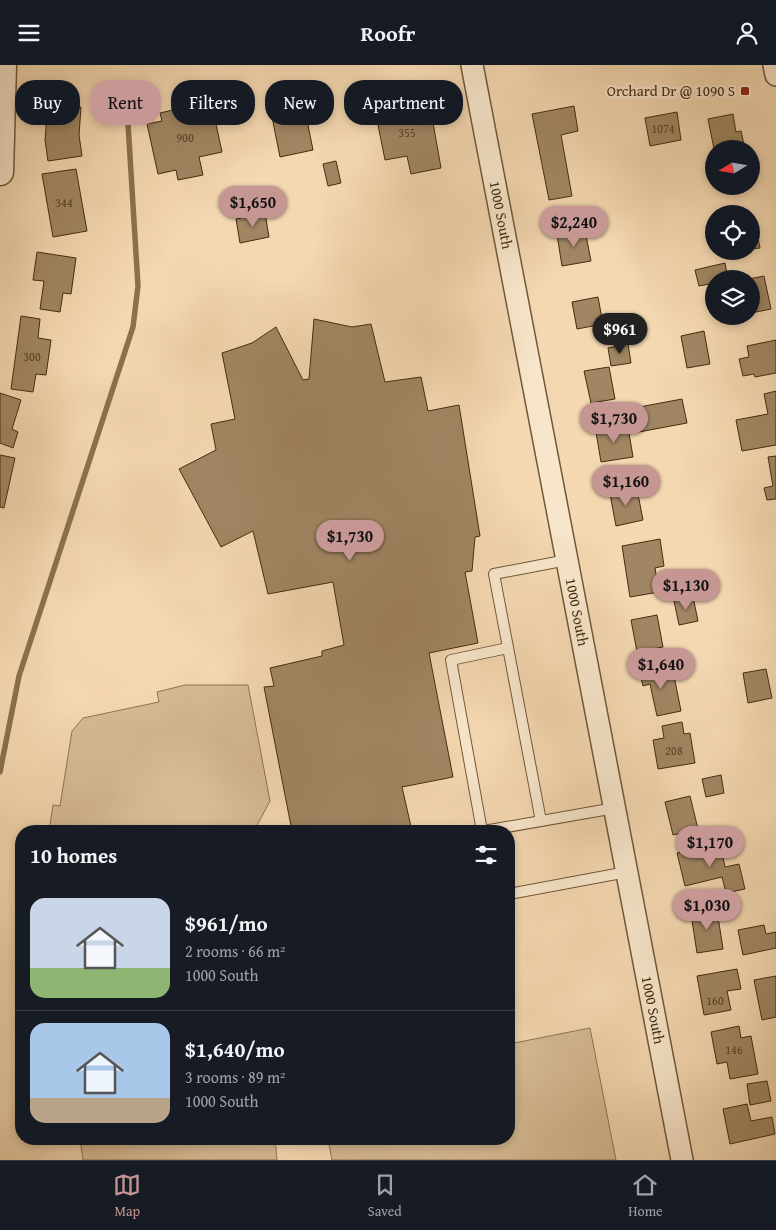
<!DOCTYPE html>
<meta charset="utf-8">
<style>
body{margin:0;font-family:"Gentium Book Plus",serif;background:#242831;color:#f1f3f6;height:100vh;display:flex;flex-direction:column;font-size:19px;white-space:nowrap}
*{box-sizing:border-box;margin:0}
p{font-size:16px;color:#9ea1a6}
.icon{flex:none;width:28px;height:28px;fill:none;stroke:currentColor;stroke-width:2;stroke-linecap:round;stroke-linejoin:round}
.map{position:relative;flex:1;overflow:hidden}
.side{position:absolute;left:15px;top:760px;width:500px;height:320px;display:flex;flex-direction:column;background:#171b24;border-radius:20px;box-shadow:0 2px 8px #0003}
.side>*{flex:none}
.guide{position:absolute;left:15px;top:15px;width:500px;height:45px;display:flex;gap:10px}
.needle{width:32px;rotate:259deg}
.controls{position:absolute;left:705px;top:75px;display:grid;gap:10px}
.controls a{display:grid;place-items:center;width:55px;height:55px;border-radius:50%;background:#171b24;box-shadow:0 2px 8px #0003;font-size:25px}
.price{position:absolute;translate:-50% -42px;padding:0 11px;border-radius:18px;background:#c59692;color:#111;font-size:16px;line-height:32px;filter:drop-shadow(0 1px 2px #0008)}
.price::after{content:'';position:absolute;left:50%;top:30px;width:15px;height:11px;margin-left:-8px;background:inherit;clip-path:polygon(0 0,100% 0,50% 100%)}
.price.active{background:#222;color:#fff}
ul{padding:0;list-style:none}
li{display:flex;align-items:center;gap:15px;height:125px;padding:0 15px}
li+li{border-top:1px solid #363941}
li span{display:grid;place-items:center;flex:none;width:140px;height:100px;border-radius:15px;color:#555}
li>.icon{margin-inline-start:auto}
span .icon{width:60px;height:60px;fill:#fffc;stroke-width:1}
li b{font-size:21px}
h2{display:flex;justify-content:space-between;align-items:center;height:60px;padding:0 15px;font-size:21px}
.pill{padding:0 18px;border-radius:20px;background:#171b24;box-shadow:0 2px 8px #0003;font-size:18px;line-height:45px}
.pill.active{background:#c59692;color:#111}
header{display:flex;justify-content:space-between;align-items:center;height:65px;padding:0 15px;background:#171b24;font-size:22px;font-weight:800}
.dock{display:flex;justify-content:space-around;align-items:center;height:70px;border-top:1px solid #363941;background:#171b24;font-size:14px;color:#9ea1a6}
.dock a{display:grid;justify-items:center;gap:2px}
.dock .active{color:#c59692}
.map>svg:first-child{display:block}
.green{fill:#d6bb95;stroke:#8d7452}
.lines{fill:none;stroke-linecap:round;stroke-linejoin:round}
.stream{stroke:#8a714f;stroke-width:5.5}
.building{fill:#a08663;stroke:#442d0f}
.service-casing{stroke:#705838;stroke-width:12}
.minor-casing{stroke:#705838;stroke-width:24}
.tertiary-casing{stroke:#705838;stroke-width:29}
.service{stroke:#f8e6cc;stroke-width:10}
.minor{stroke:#f8e6cc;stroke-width:21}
.tertiary{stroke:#f8e6cc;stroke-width:26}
.poi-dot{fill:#8f2418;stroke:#f8e6cc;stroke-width:2}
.labels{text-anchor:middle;stroke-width:4.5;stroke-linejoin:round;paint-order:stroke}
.number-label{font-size:12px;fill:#5b4324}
.poi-label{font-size:15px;fill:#442d0f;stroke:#f8e6cc;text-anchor:end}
.street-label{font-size:15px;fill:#442d0f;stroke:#f8e6cc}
</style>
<header><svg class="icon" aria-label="menu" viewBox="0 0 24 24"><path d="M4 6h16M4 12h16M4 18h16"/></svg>Roofr<svg class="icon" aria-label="person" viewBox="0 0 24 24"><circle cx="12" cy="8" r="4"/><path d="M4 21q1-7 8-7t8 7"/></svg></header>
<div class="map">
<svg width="776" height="1095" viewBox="0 0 776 1095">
<rect width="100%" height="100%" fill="#f4d8b1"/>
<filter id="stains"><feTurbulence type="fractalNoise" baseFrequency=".004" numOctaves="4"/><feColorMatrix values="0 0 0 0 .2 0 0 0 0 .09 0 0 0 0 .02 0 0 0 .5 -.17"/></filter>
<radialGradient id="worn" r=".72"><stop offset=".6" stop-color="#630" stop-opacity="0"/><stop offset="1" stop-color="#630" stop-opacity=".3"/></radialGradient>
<g class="green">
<polygon points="185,620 248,620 270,736 254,766 49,766 53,740 60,741 72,666 83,653 159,637 157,627"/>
<polygon points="590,963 616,1095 332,1095 328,1074 509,1074 509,979"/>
<polygon points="80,1074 275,1074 277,1095 83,1095"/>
</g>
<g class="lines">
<polyline class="stream" points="0,707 19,611 133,262 138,221 126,26"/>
</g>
<g class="building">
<polygon points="429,35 441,103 411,109 407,91 385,95 375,45"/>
<polygon points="48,38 81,42 79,70 82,91 48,96 45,75"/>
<polygon points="283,39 284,44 304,40 313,85 280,92 270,42"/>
<polygon points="574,41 578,66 561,70 572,131 549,135 532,49"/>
<polygon points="181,43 183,51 213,45 222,87 199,92 203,110 178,115 176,105 158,109 147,59 162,56 160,48"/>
<polygon points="677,47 681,75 650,81 645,53"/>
<polygon points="733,49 736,67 741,66 745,84 714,84 708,54"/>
<polygon points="336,96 341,118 328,121 323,99"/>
<polygon points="76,104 87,166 53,172 42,109"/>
<polygon points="265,148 269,172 240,178 236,154"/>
<polygon points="754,152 760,183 751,184 751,153"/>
<polygon points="585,165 591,196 562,201 557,170"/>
<polygon points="37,187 76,193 71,229 63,228 60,247 40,244 44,216 33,215"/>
<polygon points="725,198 728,214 714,214 714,218 699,221 695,205"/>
<polygon points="764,211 771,244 751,248 751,214 749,214"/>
<polygon points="598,232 603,259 577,264 572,237"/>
<polygon points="21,251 40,254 38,273 51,275 46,310 36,309 33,327 11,324"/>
<polygon points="314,254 352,262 371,259 385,317 421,312 428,346 459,340 480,471 475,472 472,506 465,507 478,578 429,588 453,712 402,722 412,766 292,766 264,622 274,621 270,603 322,591 322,586 344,580 333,517 268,529 253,466 221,482 179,404 216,385 211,359 235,354 222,288 252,278 276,262 303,315 309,314"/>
<polygon points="704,266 710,299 687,303 681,271"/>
<polygon points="776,275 776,308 755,312 754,309 743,311 739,294 749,292 747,281"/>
<polygon points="628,279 631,298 611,301 608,283"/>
<polygon points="609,302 615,334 591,338 584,306"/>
<polygon points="776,326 776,380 742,386 736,355 768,349 764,329"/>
<polygon points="0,328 21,335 12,364 18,367 13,383 0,378"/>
<polygon points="682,334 687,358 639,367 634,343"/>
<polygon points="628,362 633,392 601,397 596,367"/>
<polygon points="0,390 15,393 4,443 0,442"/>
<polygon points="776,391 776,434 767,435 764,423 773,421 768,392"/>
<polygon points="637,424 643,455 616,461 610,429"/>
<polygon points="660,474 664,501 655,503 659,527 630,532 622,481"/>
<polygon points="693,532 698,556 679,560 674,536"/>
<polygon points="657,550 663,582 637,587 631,555"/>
<polygon points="662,599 665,613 674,611 681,646 657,651 650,619 643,621 639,604"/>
<polygon points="766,604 772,633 748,638 743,608"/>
<polygon points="682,657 684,669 690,668 695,698 658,704 653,675 664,673 662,661"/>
<polygon points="721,710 724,728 706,732 702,714"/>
<polygon points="690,731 698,764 673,770 665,737"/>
<polygon points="720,778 725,802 739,799 745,824 726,828 722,812 685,821 677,788"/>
<polygon points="717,845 723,884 697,888 691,849"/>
<polygon points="764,860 766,869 776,867 776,883 743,890 738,865"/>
<polygon points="737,904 741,924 727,926 731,945 704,950 697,911"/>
<polygon points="776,911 776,952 762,955 754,915"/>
<polygon points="739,961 741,973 751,971 758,1009 730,1014 727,997 717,999 711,967"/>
<polygon points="767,1016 771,1036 750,1040 747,1019"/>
<polygon points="747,1039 751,1056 772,1052 775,1069 730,1079 723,1044"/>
</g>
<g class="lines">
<defs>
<g id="service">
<polyline points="541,756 494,509 567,495"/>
<polyline points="482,766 451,595 508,583"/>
<polyline points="484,766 615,743"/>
<polyline points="509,829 627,807"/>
</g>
<g id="minor">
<polyline points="472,0 682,1095"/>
<polyline points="774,0 776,10"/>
</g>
<polyline id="tertiary" points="0,107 3,0"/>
</defs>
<use href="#service" class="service-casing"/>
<use href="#minor" class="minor-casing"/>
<use href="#tertiary" class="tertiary-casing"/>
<use href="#service" class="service"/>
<use href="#minor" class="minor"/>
<use href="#tertiary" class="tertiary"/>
</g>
<rect class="poi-dot" x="740" y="21" width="10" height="10" rx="2.5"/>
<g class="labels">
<g class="number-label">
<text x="663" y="68">1074</text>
<text x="407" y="72">355</text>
<text x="185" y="77">900</text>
<text x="64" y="142">344</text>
<text x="32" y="296">300</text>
<text x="674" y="690">208</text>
<text x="715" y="940">160</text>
<text x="734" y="989">146</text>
</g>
<g class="poi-label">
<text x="735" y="31">Orchard Dr @ 1090 S</text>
</g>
<g class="street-label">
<text transform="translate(501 150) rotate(79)" y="5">1000 South</text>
<text transform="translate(577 547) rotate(79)" y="5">1000 South</text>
<text transform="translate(653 945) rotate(79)" y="5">1000 South</text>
</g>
</g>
<rect width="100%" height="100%" filter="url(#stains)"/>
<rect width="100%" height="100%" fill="url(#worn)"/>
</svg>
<div class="controls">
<a><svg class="needle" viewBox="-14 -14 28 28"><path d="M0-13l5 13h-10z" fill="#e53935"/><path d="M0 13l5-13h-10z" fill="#9ea1a6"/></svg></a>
<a><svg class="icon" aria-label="locate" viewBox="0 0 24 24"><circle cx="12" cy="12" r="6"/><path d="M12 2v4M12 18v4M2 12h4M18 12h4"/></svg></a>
<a><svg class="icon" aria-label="layers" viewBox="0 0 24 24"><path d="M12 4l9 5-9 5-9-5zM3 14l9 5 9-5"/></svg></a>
</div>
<b class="price" style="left:253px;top:163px">$1,650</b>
<b class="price" style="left:574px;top:183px">$2,240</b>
<b class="price active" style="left:620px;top:290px">$961</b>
<b class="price" style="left:614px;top:379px">$1,730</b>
<b class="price" style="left:626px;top:442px">$1,160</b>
<b class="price" style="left:350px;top:497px">$1,730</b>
<b class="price" style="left:686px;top:546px">$1,130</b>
<b class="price" style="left:661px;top:625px">$1,640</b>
<b class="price" style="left:710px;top:803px">$1,170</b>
<b class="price" style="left:707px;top:866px">$1,030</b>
<div class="guide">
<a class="pill">Buy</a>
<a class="pill active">Rent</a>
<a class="pill">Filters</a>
<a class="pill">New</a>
<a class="pill">Apartment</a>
</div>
<section class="side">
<h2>10 homes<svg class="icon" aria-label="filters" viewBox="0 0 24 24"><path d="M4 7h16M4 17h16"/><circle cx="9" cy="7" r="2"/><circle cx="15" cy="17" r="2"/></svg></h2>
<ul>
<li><span style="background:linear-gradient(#c9d6e8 70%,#8fb573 0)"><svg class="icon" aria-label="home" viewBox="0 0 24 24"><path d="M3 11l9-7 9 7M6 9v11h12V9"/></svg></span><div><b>$961/mo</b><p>2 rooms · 66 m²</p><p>1000 South</p></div></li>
<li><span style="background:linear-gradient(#a9c7e8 75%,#b9a48a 0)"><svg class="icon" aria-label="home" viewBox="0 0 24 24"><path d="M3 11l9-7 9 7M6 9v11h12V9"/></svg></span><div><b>$1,640/mo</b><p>3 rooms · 89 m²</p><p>1000 South</p></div></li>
</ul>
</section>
</div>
<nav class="dock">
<a class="active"><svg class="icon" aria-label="map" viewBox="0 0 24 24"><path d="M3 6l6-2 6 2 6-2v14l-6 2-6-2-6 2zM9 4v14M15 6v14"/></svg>Map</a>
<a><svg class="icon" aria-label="saved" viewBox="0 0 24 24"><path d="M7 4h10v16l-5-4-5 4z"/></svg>Saved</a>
<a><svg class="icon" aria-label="home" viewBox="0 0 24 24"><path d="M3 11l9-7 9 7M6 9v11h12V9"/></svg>Home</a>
</nav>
